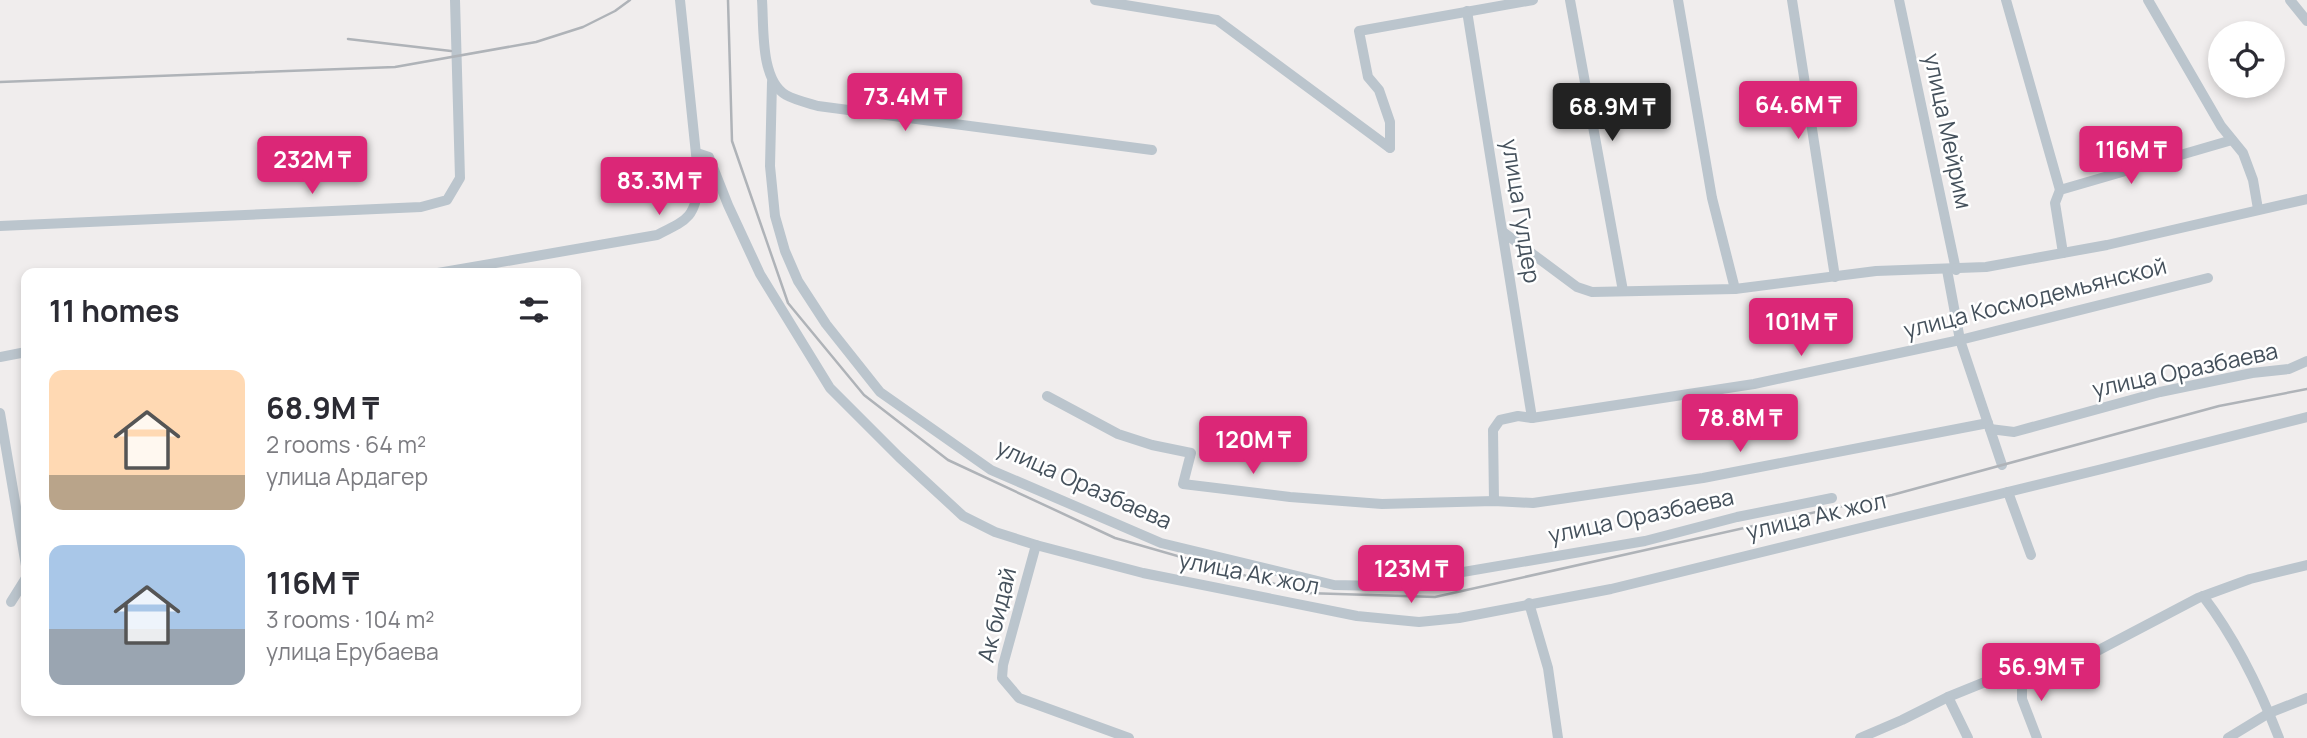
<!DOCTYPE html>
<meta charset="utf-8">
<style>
body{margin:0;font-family:Manrope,sans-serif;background:#f7f7f7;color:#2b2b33;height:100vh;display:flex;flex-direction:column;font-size:26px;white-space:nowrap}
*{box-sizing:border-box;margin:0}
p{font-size:23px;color:#7c7c81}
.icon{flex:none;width:38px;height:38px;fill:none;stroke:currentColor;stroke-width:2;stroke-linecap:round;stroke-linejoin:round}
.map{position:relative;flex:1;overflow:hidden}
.side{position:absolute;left:21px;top:268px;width:560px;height:448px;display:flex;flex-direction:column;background:#fff;border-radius:14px;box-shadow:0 4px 10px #0003}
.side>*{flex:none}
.buttons{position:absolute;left:2208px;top:21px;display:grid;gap:14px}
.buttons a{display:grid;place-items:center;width:77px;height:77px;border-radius:50%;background:#fff;box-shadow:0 4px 10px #0003;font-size:35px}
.price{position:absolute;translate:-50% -60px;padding:0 16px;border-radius:7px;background:#db2777;color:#fff;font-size:23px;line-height:46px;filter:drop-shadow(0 2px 4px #0008)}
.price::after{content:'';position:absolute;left:50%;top:42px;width:21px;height:16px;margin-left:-10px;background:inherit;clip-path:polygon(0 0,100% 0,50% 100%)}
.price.on{background:#222;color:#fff}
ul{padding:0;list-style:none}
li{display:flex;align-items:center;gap:21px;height:175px;padding:0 28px}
li span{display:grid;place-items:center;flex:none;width:196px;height:140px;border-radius:14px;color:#555}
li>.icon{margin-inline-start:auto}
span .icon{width:84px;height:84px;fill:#fffc;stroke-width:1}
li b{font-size:30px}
h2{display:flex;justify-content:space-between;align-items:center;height:84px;padding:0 28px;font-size:30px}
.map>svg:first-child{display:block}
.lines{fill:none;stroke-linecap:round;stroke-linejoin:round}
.minor{stroke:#bbc5cd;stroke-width:10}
.rail{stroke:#afb3b8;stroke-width:2.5}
.labels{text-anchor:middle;stroke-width:5;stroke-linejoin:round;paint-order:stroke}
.street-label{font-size:23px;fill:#45515c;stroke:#fff}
</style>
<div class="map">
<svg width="2307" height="738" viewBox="0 0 2307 738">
<rect width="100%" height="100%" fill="#f0eded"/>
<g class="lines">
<g class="minor">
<path d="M762 0C764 27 760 80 786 95 795 100 808 103 818 106L1152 150"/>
<polyline points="1095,0 1217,20 1390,148"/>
<polyline points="1570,0 1623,291"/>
<polyline points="1678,0 1712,198 1735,289"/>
<polyline points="1792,0 1835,277"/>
<polyline points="1899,0 1956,270"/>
<polyline points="2006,0 2060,190"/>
<polyline points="2148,0 2221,126 2243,153 2253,180 2258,209"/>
<polyline points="2290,0 2307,21"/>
<polyline points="1467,11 1532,418"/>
<polyline points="772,82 770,166 775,216 785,251 798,281 826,324 880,392 991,470 1161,543 1334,585 1381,586 1645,541 1737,517 1832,498"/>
<polyline points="1390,148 1390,122 1379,90 1368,77 1359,31 1533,0"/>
<polyline points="697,153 709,157 728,205 760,274 830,388 899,457 963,516 995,532 1036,545 1143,573 1357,616 1419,622 1459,618 1611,589 2102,469 2307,417"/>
<polyline points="0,226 421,207 447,200 460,178 455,0"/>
<polyline points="1503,232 1577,287 1592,292 1735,289 1876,271 1986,267 2107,245 2307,199"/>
<polyline points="2063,253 2055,203 2060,190 2232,140"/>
<polyline points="1947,270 1960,340 2002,465"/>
<path d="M438 273 657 235C687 220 695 218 699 183L680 0"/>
<polyline points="0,357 26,352"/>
<polyline points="1047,396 1118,434 1152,445 1191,453 1183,484 1290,497 1382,504 1494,501 1533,503 1703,478 1988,423"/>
<polyline points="0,413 26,566"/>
<polyline points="1990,429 2014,432 2160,392 2252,373 2289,369 2307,361"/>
<polyline points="2008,492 2031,555"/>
<polyline points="1494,501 1493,430 1500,420 1518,416 1532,418 1754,384 1960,340 2208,278"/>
<polyline points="1036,545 1003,665 1002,678 1019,698 1129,738"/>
<path d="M2203 596C2235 638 2260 689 2279 738"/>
<polyline points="11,602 26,578"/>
<polyline points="1529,603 1548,668 1558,738"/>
<polyline points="2022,673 2022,699 2037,738"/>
<polyline points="1948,697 1968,738"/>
<polyline points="1860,738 1902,720 1948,697 1990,680 2078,661 2198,598 2250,579 2307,565"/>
<polyline points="2228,738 2269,713 2307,698"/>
</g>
<g class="rail">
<polyline points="728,0 732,141 788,303 864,395 948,460 1115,538 1306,593 1435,597 1892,495 2219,406 2307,389"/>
<polyline points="348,39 451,51"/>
<polyline points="0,82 395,67 536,42 583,27 615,11 630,0"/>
</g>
</g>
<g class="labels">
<g class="street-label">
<text transform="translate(1948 131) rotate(78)" y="8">улица Мейрим</text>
<text transform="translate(1521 211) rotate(81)" y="8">улица Гулдер</text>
<text transform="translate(2035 298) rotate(-14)" y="8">улица Космодемьянской</text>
<text transform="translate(2185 370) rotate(-12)" y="8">улица Оразбаева</text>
<text transform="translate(1084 484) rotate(24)" y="8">улица Оразбаева</text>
<text transform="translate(1641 516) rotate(-12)" y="8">улица Оразбаева</text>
<text transform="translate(1816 516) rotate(-13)" y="8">улица Ак жол</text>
<text transform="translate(1249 573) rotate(11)" y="8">улица Ак жол</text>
<text transform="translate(997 615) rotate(-76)" y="8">Ак бидай</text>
</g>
</g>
</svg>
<div class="buttons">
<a><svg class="icon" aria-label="locate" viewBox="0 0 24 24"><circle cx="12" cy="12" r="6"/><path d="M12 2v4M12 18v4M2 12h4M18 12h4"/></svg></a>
</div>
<b class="price" style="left:905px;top:133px">73.4M ₸</b>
<b class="price" style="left:1798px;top:141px">64.6M ₸</b>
<b class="price on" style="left:1612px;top:143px">68.9M ₸</b>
<b class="price" style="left:2131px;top:186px">116M ₸</b>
<b class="price" style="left:312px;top:196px">232M ₸</b>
<b class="price" style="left:659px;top:217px">83.3M ₸</b>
<b class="price" style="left:1801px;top:358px">101M ₸</b>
<b class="price" style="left:1740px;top:454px">78.8M ₸</b>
<b class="price" style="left:1253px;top:476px">120M ₸</b>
<b class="price" style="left:1411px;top:605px">123M ₸</b>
<b class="price" style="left:2041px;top:703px">56.9M ₸</b>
<section class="side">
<h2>11 homes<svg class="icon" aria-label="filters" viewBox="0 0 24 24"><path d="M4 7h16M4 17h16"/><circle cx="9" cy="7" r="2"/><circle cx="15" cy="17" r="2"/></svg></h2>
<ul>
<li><span style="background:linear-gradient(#ffd9b3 75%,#b9a48a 0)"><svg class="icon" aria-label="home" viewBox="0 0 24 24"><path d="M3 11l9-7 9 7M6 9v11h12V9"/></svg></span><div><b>68.9M ₸</b><p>2 rooms · 64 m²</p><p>улица Ардагер</p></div></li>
<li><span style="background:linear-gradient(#a9c7e8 60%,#9aa5b1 0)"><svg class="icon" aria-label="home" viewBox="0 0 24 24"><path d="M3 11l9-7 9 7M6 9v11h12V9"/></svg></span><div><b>116M ₸</b><p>3 rooms · 104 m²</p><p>улица Ерубаева</p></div></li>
</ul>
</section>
</div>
